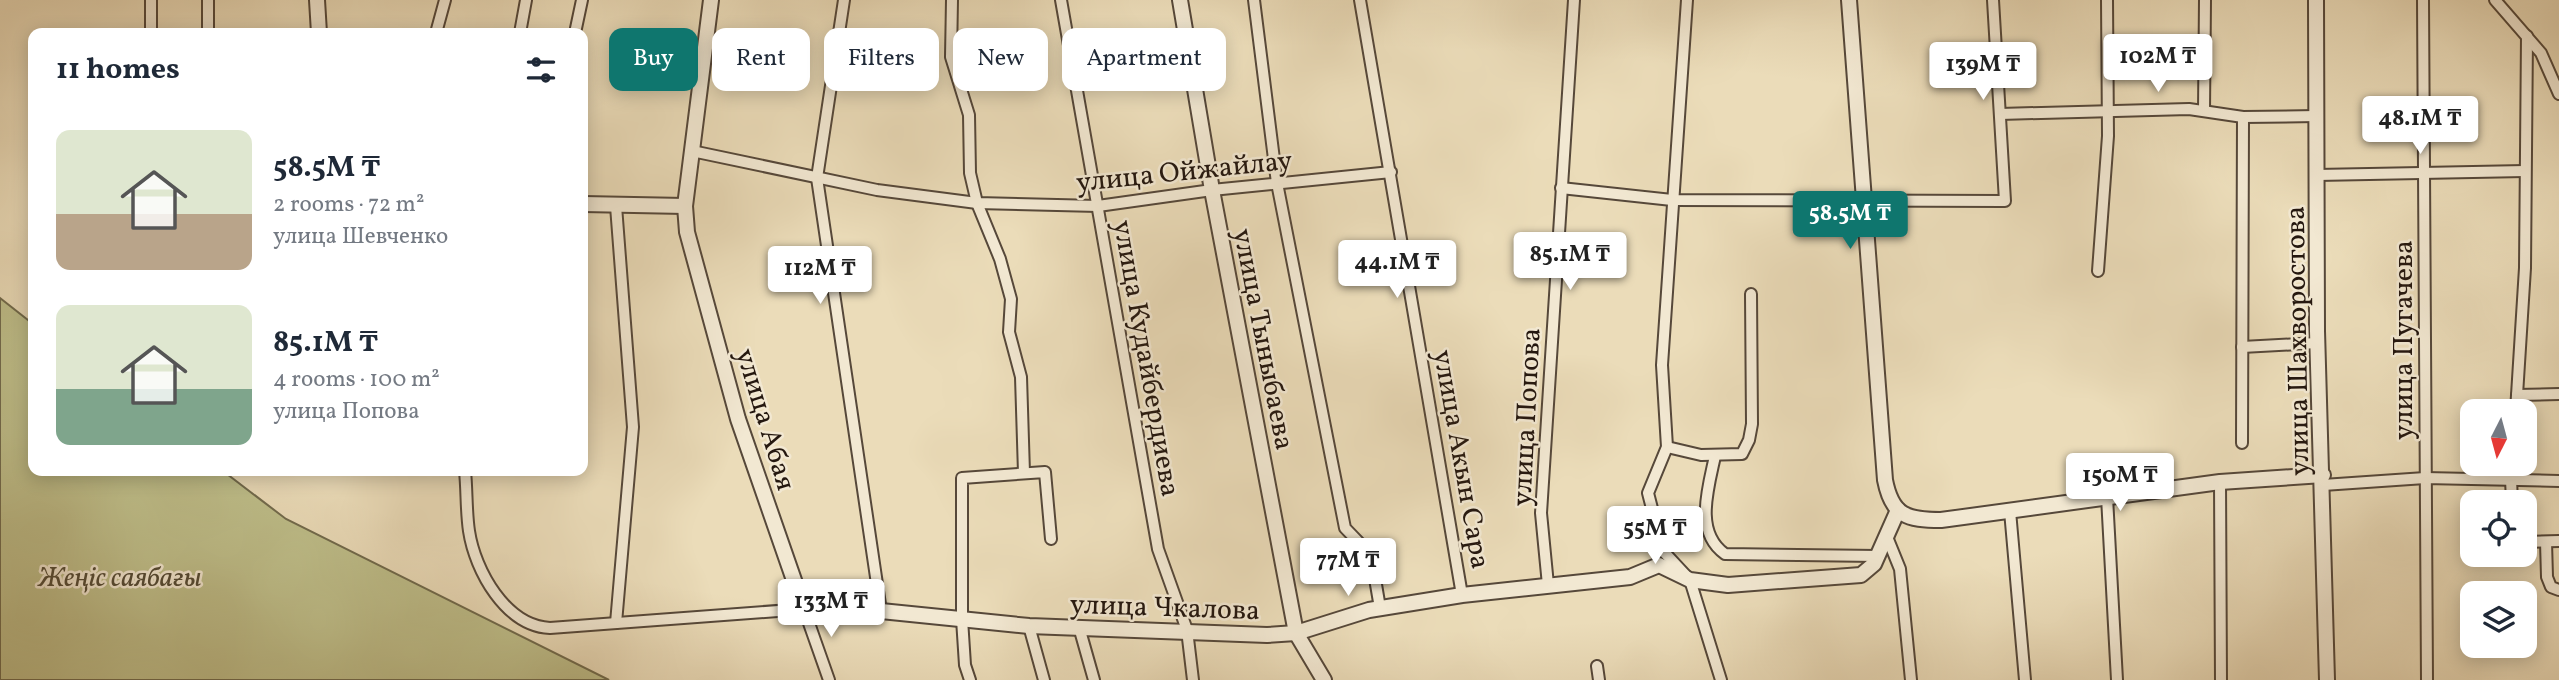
<!DOCTYPE html>
<meta charset="utf-8">
<style>
body{margin:0;font-family:Vollkorn,serif;background:#f2f2f3;color:#1f2937;height:100vh;display:flex;flex-direction:column;font-size:26px;white-space:nowrap}
*{box-sizing:border-box;margin:0}
p{font-size:23px;color:#747a83}
.icon{flex:none;width:38px;height:38px;fill:none;stroke:currentColor;stroke-width:2;stroke-linecap:round;stroke-linejoin:round}
.map{position:relative;flex:1;overflow:hidden}
.sheet{position:absolute;left:28px;top:28px;width:560px;height:448px;display:flex;flex-direction:column;background:#fff;border-radius:14px;box-shadow:0 4px 18px #0003}
.sheet>*{flex:none}
.guide{position:absolute;left:609px;top:28px;width:665px;height:63px;display:flex;gap:14px}
.needle{width:46px;rotate:186deg}
.controls{position:absolute;left:2460px;top:399px;display:grid;gap:14px}
.controls a{display:grid;place-items:center;width:77px;height:77px;border-radius:14px;background:#fff;box-shadow:0 4px 18px #0003;font-size:35px}
.price{position:absolute;translate:-50% -60px;padding:0 16px;border-radius:7px;background:#fff;color:#222;font-size:23px;line-height:46px;filter:drop-shadow(0 2px 4px #0008)}
.price::after{content:'';position:absolute;left:50%;top:42px;width:21px;height:16px;margin-left:-10px;background:inherit;clip-path:polygon(0 0,100% 0,50% 100%)}
.price.on{background:#0f766e;color:#fff}
ul{padding:0;list-style:none}
li{display:flex;align-items:center;gap:21px;height:175px;padding:0 28px}
li span{display:grid;place-items:center;flex:none;width:196px;height:140px;border-radius:14px;color:#555}
li>.icon{margin-inline-start:auto}
span .icon{width:84px;height:84px;fill:#fffc;stroke-width:1}
li b{font-size:30px}
h2{display:flex;justify-content:space-between;align-items:center;height:84px;padding:0 28px;font-size:30px}
.pill{padding:0 24px;border-radius:14px;background:#fff;box-shadow:0 4px 18px #0003;font-size:24px;line-height:63px}
.pill.on{background:#0f766e;color:#fff}
.map>svg:first-child{display:block}
.green{fill:#bebe8a;stroke:#716a4c;stroke-width:2}
.lines{fill:none;stroke-linecap:round;stroke-linejoin:round}
.minor-casing{stroke:#56483a;stroke-width:14}
.tertiary-casing{stroke:#56483a;stroke-width:18}
.minor{stroke:#f2e8d2;stroke-width:10}
.tertiary{stroke:#f2e8d2;stroke-width:14}
.labels{text-anchor:middle;stroke-width:5;stroke-linejoin:round;paint-order:stroke}
.street-label{font-size:28px;fill:#24170f;stroke:#f2e8d2}
.park-label{font-size:28px;font-style:italic;fill:#524934;stroke:#f2e8d2}
</style>
<div class="map">
<svg width="2559" height="680" viewBox="0 0 2559 680">
<rect width="100%" height="100%" fill="#ebdcb9"/>
<filter id="stains"><feTurbulence type="fractalNoise" baseFrequency=".00286" numOctaves="4"/><feColorMatrix values="0 0 0 0 .2 0 0 0 0 .09 0 0 0 0 .02 0 0 0 .5 -.17"/></filter>
<radialGradient id="worn" r=".72"><stop offset=".6" stop-color="#630" stop-opacity="0"/><stop offset="1" stop-color="#630" stop-opacity=".3"/></radialGradient>
<polygon class="green" points="0,298 33,324 33,471 223,471 286,519 609,680 0,680"/>
<g class="lines">
<defs>
<g id="minor">
<polyline points="844,0 817,178 881,611"/>
<polyline points="952,0 951,57 969,115 970,173 977,203 1000,259 1011,299 1009,332 1021,377 1024,473"/>
<polyline points="1061,0 1158,549 1187,630 1193,680"/>
<polyline points="1254,0 1277,183 1345,528 1371,555 1380,608"/>
<polyline points="1360,0 1462,595"/>
<polyline points="1687,0 1662,365 1667,447 1648,493 1663,551 1690,580 1721,680"/>
<polyline points="2423,0 2427,680"/>
<polyline points="2495,0 2541,53 2559,94"/>
<polyline points="151,33 151,0"/>
<polyline points="208,33 208,0"/>
<polyline points="436,33 445,0"/>
<polyline points="520,33 526,0"/>
<polyline points="575,33 582,0"/>
<polyline points="2204,111 2205,0"/>
<polyline points="2000,114 2189,109 2243,117 2317,116"/>
<polyline points="692,151 877,190 977,203 1098,206 1212,190 1391,172"/>
<polyline points="2317,175 2525,171"/>
<polyline points="1561,188 1672,200 2005,201 1993,0"/>
<polyline points="616,206 633,427 616,623"/>
<polyline points="2098,271 2108,136 2107,0"/>
<polyline points="2242,347 2317,343"/>
<polyline points="2517,395 2559,394"/>
<polyline points="2516,411 2525,268 2527,36"/>
<polyline points="2242,443 2243,117"/>
<polyline points="1667,447 1701,455 1742,454 1749,440 1752,424 1751,294"/>
<path d="M1715 456C1708 489 1694 532 1725 554L1878 556"/>
<path d="M465 471C467 490 466 511 469 531 475 571 506 626 550 628L804 609 829 680"/>
<polyline points="2492,478 2499,464"/>
<polyline points="2511,479 2512,502"/>
<polyline points="2220,482 2221,680"/>
<polyline points="2323,485 2425,478 2559,481"/>
<polyline points="2107,497 2117,680"/>
<polyline points="2010,511 2025,680"/>
<polyline points="1887,537 1900,569 1911,680"/>
<polyline points="2525,542 2559,541"/>
<polyline points="2546,542 2547,577 2551,587 2559,590"/>
<polyline points="1548,585 1541,513 1574,0"/>
<polyline points="1029,626 1044,680"/>
<polyline points="1079,627 1094,680"/>
<polyline points="1597,666 1599,680"/>
<polyline points="970,680 965,665 962,619 962,478 1045,472 1051,539"/>
</g>
<g id="tertiary">
<polyline points="317,0 319,33"/>
<polyline points="711,0 685,206 687,232 738,419 804,609 881,611 1029,626 1267,635 1296,633 1369,610 1462,595 1630,577 1659,565 1690,580 1728,585 1861,575 1874,564 1898,510"/>
<polyline points="1180,0 1212,190 1296,633 1324,680"/>
<path d="M1849 0 1885 480C1892 516 1907 520 1941 520L2220 482 2323 475"/>
<polyline points="2316,0 2317,331 2327,680"/>
<polyline points="583,204 685,206"/>
</g>
</defs>
<use href="#minor" class="minor-casing"/>
<use href="#tertiary" class="tertiary-casing"/>
<use href="#minor" class="minor"/>
<use href="#tertiary" class="tertiary"/>
</g>
<g class="labels">
<g class="street-label">
<text transform="translate(1184 170) rotate(-6)" y="10">улица Ойжайлау</text>
<text transform="translate(1265 339) rotate(79)" y="10">улица Тыныбаева</text>
<text transform="translate(2402 340) rotate(-90)" y="10">улица Пугачева</text>
<text transform="translate(2296 341) rotate(-91)" y="10">улица Шахворостова</text>
<text transform="translate(1148 358) rotate(80)" y="10">улица Кудайбердиева</text>
<text transform="translate(1525 417) rotate(-87)" y="10">улица Попова</text>
<text transform="translate(767 419) rotate(73)" y="10">улица Абая</text>
<text transform="translate(1463 459) rotate(80)" y="10">улица Акын Сара</text>
<text transform="translate(1165 606) rotate(2)" y="10">улица Чкалова</text>
</g>
<g class="park-label">
<text x="120" y="586">Жеңіс саябағы</text>
</g>
</g>
<rect width="100%" height="100%" filter="url(#stains)"/>
<rect width="100%" height="100%" fill="url(#worn)"/>
</svg>
<div class="controls">
<a><svg class="needle" viewBox="-14 -14 28 28"><path d="M0-13l5 13h-10z" fill="#e53935"/><path d="M0 13l5-13h-10z" fill="#747a83"/></svg></a>
<a><svg class="icon" aria-label="locate" viewBox="0 0 24 24"><circle cx="12" cy="12" r="6"/><path d="M12 2v4M12 18v4M2 12h4M18 12h4"/></svg></a>
<a><svg class="icon" aria-label="layers" viewBox="0 0 24 24"><path d="M12 4l9 5-9 5-9-5zM3 14l9 5 9-5"/></svg></a>
</div>
<b class="price" style="left:2158px;top:94px">102M ₸</b>
<b class="price" style="left:1983px;top:102px">139M ₸</b>
<b class="price" style="left:2420px;top:156px">48.1M ₸</b>
<b class="price on" style="left:1850px;top:251px">58.5M ₸</b>
<b class="price" style="left:1570px;top:292px">85.1M ₸</b>
<b class="price" style="left:1397px;top:300px">44.1M ₸</b>
<b class="price" style="left:820px;top:306px">112M ₸</b>
<b class="price" style="left:2120px;top:513px">150M ₸</b>
<b class="price" style="left:1655px;top:566px">55M ₸</b>
<b class="price" style="left:1348px;top:598px">77M ₸</b>
<b class="price" style="left:831px;top:639px">133M ₸</b>
<div class="guide">
<a class="pill on">Buy</a>
<a class="pill">Rent</a>
<a class="pill">Filters</a>
<a class="pill">New</a>
<a class="pill">Apartment</a>
</div>
<section class="sheet">
<h2>11 homes<svg class="icon" aria-label="filters" viewBox="0 0 24 24"><path d="M4 7h16M4 17h16"/><circle cx="9" cy="7" r="2"/><circle cx="15" cy="17" r="2"/></svg></h2>
<ul>
<li><span style="background:linear-gradient(#dfe7d0 60%,#b9a48a 0)"><svg class="icon" aria-label="home" viewBox="0 0 24 24"><path d="M3 11l9-7 9 7M6 9v11h12V9"/></svg></span><div><b>58.5M ₸</b><p>2 rooms · 72 m²</p><p>улица Шевченко</p></div></li>
<li><span style="background:linear-gradient(#dfe7d0 60%,#7fa58c 0)"><svg class="icon" aria-label="home" viewBox="0 0 24 24"><path d="M3 11l9-7 9 7M6 9v11h12V9"/></svg></span><div><b>85.1M ₸</b><p>4 rooms · 100 m²</p><p>улица Попова</p></div></li>
</ul>
</section>
</div>
